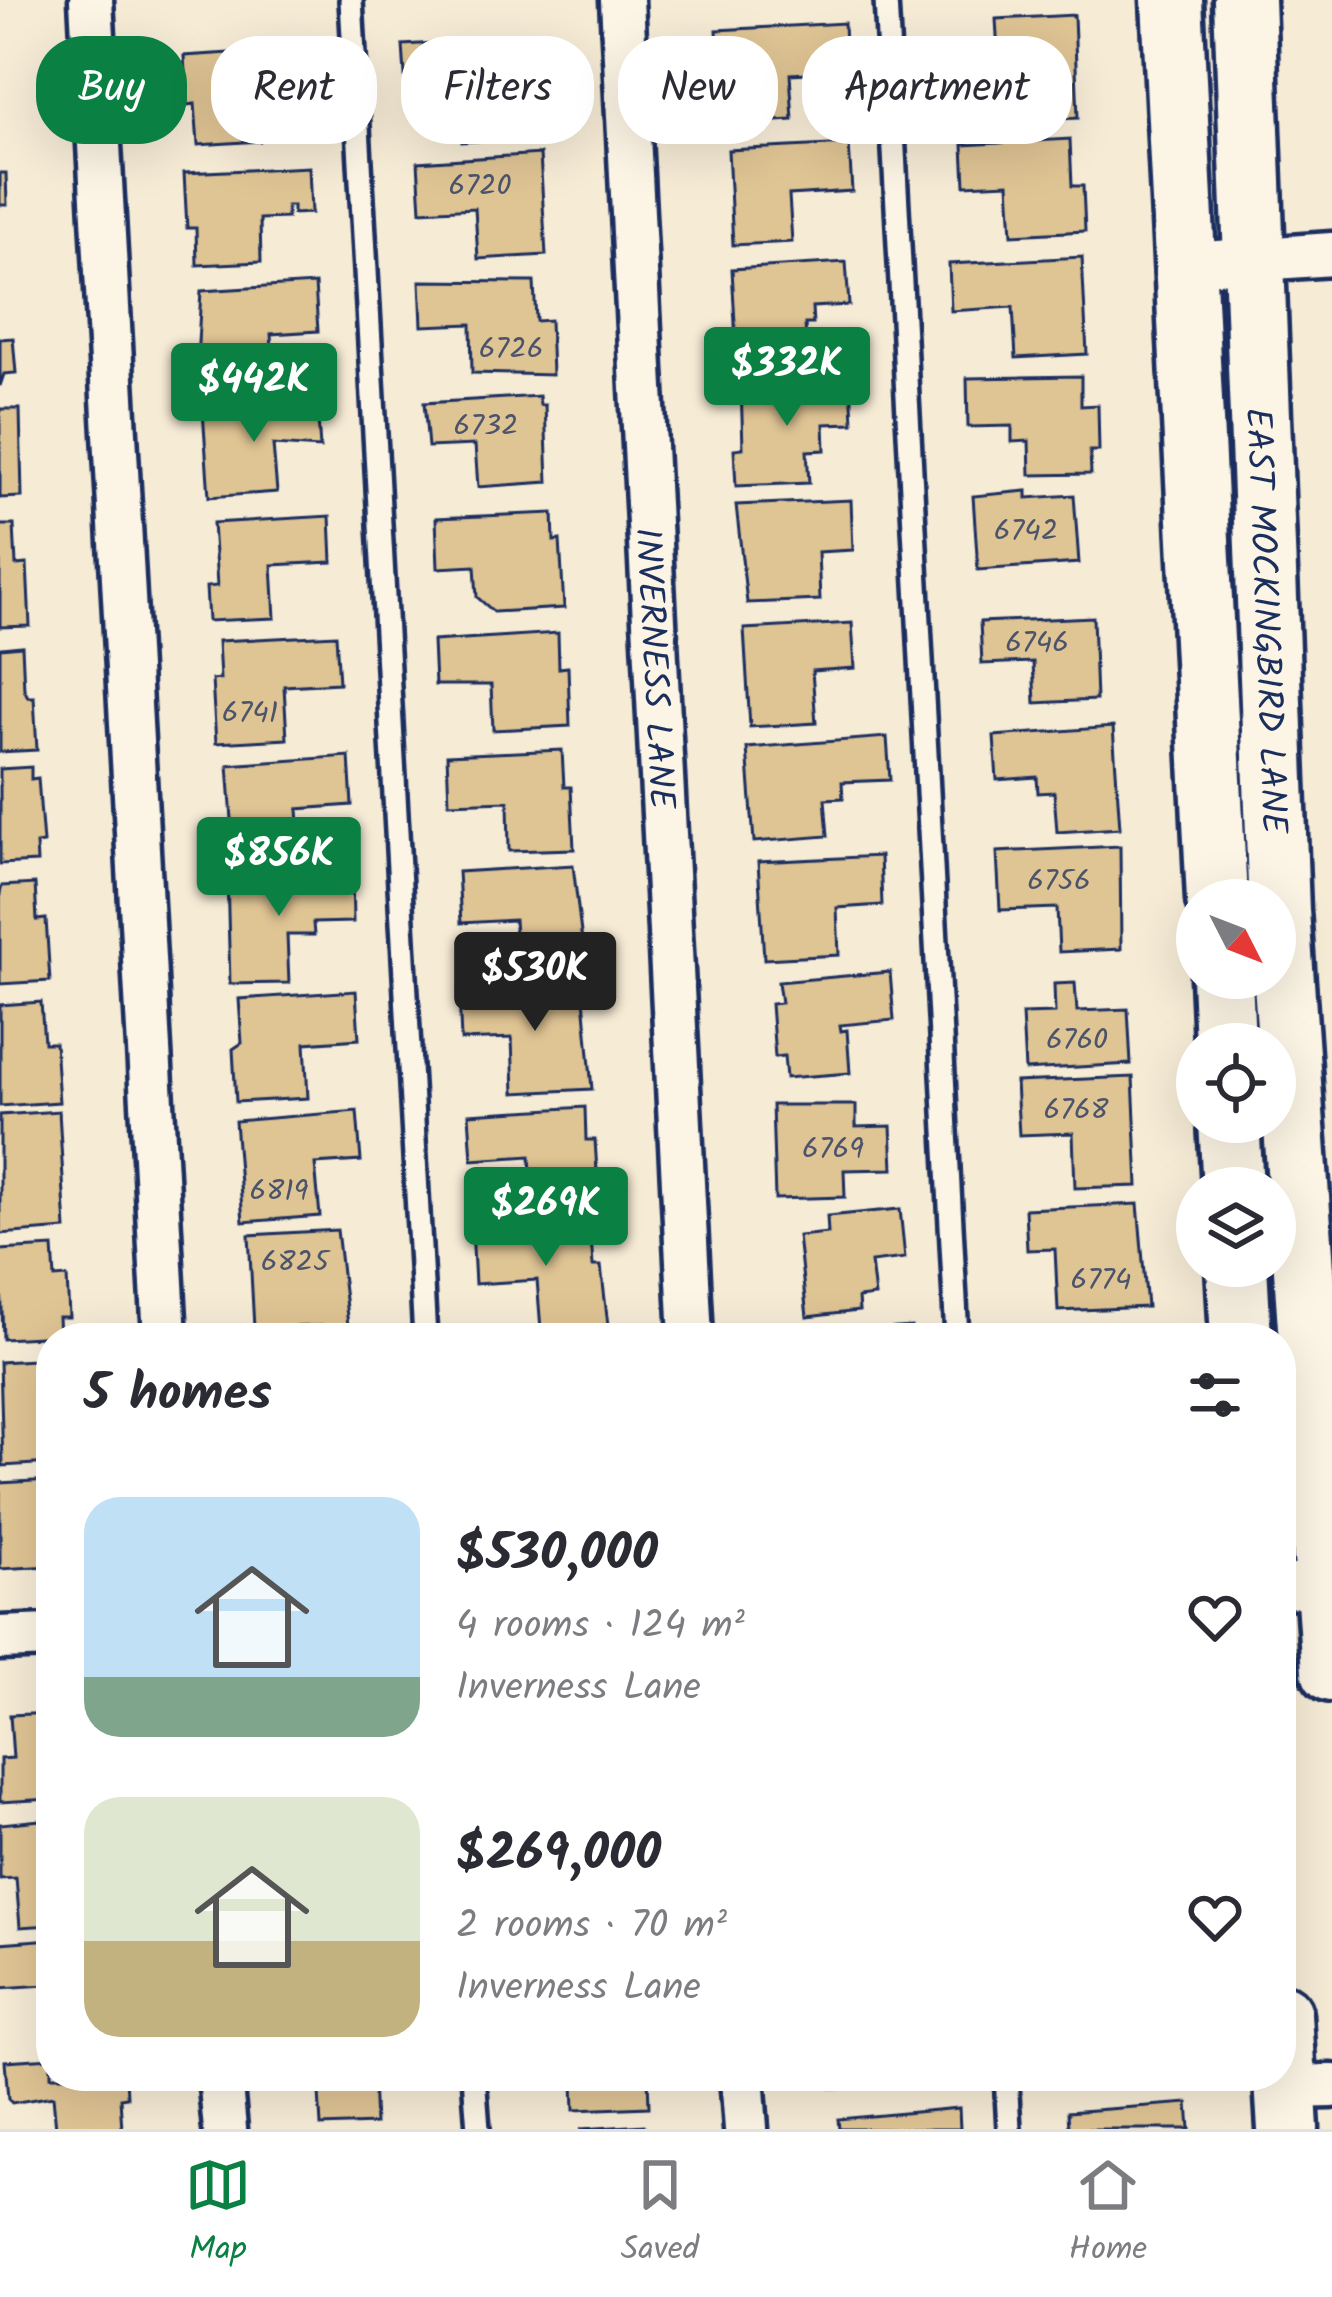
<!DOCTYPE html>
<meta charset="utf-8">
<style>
body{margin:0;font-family:Kalam,sans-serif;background:#f7f7f7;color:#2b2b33;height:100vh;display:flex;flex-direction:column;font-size:45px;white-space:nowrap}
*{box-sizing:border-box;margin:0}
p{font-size:39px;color:#7c7c81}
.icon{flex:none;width:66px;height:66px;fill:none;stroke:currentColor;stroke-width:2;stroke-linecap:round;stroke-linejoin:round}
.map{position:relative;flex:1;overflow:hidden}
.side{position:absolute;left:36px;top:1323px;width:1260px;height:768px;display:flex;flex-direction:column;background:#fff;border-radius:48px;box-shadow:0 12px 48px #0002}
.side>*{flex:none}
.banner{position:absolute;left:36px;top:36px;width:1260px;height:108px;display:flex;gap:24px}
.needle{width:78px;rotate:132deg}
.buttons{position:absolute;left:1176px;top:879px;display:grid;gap:24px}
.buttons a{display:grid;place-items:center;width:120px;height:120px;border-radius:50%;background:#fff;box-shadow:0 12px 48px #0002;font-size:60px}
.price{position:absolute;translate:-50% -102px;padding:0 27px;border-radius:12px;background:#0b8043;color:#fff;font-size:39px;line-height:78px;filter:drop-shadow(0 3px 6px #0008)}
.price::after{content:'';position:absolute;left:50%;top:72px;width:36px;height:27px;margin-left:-18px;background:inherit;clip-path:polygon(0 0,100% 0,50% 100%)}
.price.current{background:#222;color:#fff}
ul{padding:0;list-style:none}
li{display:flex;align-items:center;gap:36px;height:300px;padding:0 48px}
li span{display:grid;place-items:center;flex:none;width:336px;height:240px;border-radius:36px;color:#555}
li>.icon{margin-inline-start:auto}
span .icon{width:144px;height:144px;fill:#fffc;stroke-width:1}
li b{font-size:51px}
h2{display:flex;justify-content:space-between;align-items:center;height:144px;padding:0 48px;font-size:51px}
.tag{padding:0 42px;border-radius:48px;background:#fff;box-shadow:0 12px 48px #0002;font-size:42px;line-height:108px}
.tag.current{background:#0b8043;color:#fff}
.tab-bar{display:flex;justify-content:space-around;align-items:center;height:168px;border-top:3px solid #e1e1e2;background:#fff;font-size:33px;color:#7c7c81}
.tab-bar a{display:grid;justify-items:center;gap:6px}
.tab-bar .current{color:#0b8043}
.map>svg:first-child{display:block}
.building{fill:#dfc494;stroke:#1b2f5e;stroke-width:3}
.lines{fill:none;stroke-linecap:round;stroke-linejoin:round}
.service-casing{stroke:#1b2f5e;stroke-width:30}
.minor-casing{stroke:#1b2f5e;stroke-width:51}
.secondary-casing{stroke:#1b2f5e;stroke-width:69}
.service{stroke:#fcf5e5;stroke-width:21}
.minor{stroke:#fcf5e5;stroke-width:42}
.secondary{stroke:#fcf5e5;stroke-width:60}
.labels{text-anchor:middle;stroke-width:10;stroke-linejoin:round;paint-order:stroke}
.number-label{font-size:30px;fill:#4c546c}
.street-label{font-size:36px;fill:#1b2f5e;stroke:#fcf5e5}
</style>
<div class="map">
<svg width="1332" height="2129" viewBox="0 0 1332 2129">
<rect width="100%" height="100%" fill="#f6ebd5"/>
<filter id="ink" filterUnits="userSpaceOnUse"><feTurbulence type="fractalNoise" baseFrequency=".00833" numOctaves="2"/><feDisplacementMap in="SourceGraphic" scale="24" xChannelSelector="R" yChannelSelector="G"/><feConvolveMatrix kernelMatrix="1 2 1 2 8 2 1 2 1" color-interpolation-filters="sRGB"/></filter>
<g filter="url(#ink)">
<g class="building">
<polygon points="1074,15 1078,118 945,124 943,76 977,74 976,54 998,53 996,19"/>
<polygon points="844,23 846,71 790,74 793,120 722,124 717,30"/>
<polygon points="523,38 524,54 533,54 538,137 462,142 458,87 406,90 403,45"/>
<polygon points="306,48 309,102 257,105 260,141 198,145 195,104 187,105 184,56"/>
<polygon points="1070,139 1072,186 1083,186 1085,231 1012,235 1009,183 965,185 963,145"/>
<polygon points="849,144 852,191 789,195 792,242 733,245 728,150"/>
<polygon points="540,154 546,255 478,259 475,208 421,211 418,162"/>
<polygon points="309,167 311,213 293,214 293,206 287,206 287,218 260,219 261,262 197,265 196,228 187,228 184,173"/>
<polygon points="0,173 6,173 7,205 0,205"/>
<polygon points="1082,257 1087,354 1016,358 1013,307 951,311 949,264"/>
<polygon points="846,262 849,305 812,307 813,324 805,324 807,357 737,360 732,269"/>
<polygon points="420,281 534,282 536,321 550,320 552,375 472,373 471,324 422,326"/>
<polygon points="315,284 318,331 271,334 274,377 196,378 201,291"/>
<polygon points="13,338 16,373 4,374 0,386 0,339"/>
<polygon points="1081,376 1081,406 1098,405 1099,451 1090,451 1091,474 1030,475 1029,441 1012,442 1012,426 968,427 967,378"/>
<polygon points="851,381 853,423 824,424 825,450 807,451 809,483 736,486 734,449 743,448 741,386"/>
<polygon points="539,396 540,405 545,405 548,482 478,487 475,445 428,447 424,403"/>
<polygon points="317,403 320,448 273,445 277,492 209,497 203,411"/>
<polygon points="0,409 20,409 22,497 0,498"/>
<polygon points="1027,491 1027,498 1074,495 1079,563 978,570 973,496"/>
<polygon points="851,500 853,550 818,552 820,600 747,603 736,505"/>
<polygon points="553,513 554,541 560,540 564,608 494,612 477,597 475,566 438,568 436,518"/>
<polygon points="330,516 332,562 272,565 275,618 208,621 206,587 217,586 213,523"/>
<polygon points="0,525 14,525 16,565 27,564 30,626 0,627"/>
<polygon points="1093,617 1096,700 1035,703 1033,662 982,664 980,622"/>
<polygon points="852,623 855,668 812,671 816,723 750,727 744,629"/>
<polygon points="558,633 559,668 568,667 570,726 493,730 491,685 435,685 433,641"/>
<polygon points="336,635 339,683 284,686 287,739 216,743 212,680 220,679 218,641"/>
<polygon points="22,646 24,689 28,697 34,697 37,750 0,752 0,648"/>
<polygon points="1113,727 1120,828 1057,832 1054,792 1038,793 1037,777 997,780 994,736"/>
<polygon points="887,737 890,780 842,782 843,798 825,799 828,836 754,842 747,748"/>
<polygon points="562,750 564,787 571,787 574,849 509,851 508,801 449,803 447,755"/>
<polygon points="349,756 352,805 298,809 301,856 235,861 228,765"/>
<polygon points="31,767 31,779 38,778 43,843 36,844 37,862 0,864 0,769"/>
<polygon points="1120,846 1121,949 1059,952 1057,908 1000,910 997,852"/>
<polygon points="880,856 882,905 837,908 839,955 764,959 758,862"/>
<polygon points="573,865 585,967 516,972 515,953 503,953 502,935 515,934 514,920 461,923 458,872"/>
<polygon points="352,873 353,922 313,923 314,935 287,935 289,983 230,984 227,876"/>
<polygon points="35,884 37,920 46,919 50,981 0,984 0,893 2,886"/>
<polygon points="890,972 894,1020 840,1025 841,1031 847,1030 850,1073 786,1078 784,1056 775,1057 771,1004 781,1003 778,982"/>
<polygon points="1075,983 1077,1011 1128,1009 1131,1064 1025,1070 1022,1014 1055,1013 1054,984"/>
<polygon points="583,987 592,1089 514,1093 512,1038 461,1040 459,993"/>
<polygon points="356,991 359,1039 305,1043 308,1098 236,1102 233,1049 242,1043 239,999"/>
<polygon points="41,1002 44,1043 55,1043 59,1102 0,1106 0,1005"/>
<polygon points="1133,1077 1138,1186 1075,1188 1073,1133 1019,1135 1016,1082"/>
<polygon points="772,1105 856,1105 856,1127 891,1126 893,1169 844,1170 845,1197 775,1199"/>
<polygon points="585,1107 586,1140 595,1140 599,1203 533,1206 530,1156 472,1160 469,1114"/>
<polygon points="59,1111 66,1229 0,1234 0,1115"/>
<polygon points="357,1111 361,1161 315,1164 320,1216 243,1222 235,1121"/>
<polygon points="1138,1204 1147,1307 1058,1311 1055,1249 1027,1250 1025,1209"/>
<polygon points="900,1209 905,1258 871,1262 875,1296 858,1298 859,1311 807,1317 798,1236 828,1233 827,1216"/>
<polygon points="590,1221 593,1266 601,1266 608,1325 541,1329 537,1280 475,1284 472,1229"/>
<polygon points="337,1230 348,1325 254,1328 249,1235"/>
<polygon points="53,1247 55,1278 67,1277 69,1317 58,1317 59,1336 3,1339 0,1250"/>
<polygon points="911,1327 912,1338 794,1338 794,1335"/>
<polygon points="1142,1327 1143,1338 1017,1338 1017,1334"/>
<polygon points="51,1359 51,1463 3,1466 0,1362"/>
<polygon points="51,1480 51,1566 0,1569 0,1483"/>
<polygon points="51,1713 51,1799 0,1802 0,1759 13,1758 10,1715"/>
<polygon points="51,1819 51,1925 20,1927 16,1878 0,1879 0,1824"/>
<polygon points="51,1939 51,2036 48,2036 46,1985 0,1988 0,1943"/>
<polygon points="51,2058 51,2076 126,2076 127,2097 120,2098 122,2129 56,2129 53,2096 12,2103 8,2099 5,2061"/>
<polygon points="318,2076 426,2076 426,2078 373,2080 375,2124 321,2126"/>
<polygon points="555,2076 648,2076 649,2107 574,2110 573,2083 555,2084"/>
<polygon points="831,2076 924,2076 925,2085 831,2088"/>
<polygon points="1124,2076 1189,2076 1189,2080 1124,2084"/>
<polygon points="1188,2103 1190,2129 1069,2129 1068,2112"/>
<polygon points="959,2108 960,2129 839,2129 838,2119"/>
<polygon points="644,2125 645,2129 580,2129"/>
</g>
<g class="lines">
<defs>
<g id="service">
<polyline points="351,0 425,1338"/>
<polyline points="886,0 957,1338"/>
<polyline points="474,2076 478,2129"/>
<polyline points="1006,2076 1009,2129"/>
</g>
<g id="minor">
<polyline points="91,0 165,1338"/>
<path id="s1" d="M622 0 691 1338"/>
<polyline points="1189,264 1332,254"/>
<polyline points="1281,1587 1326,1584"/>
<polyline points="0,1638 51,1636"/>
<polyline points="220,2076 225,2129"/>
<polyline points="742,2076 746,2129"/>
<polyline points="1286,2087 1332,2086"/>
</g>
<g id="secondary">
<polyline points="1172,0 1217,900"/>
<path id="s2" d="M1244 0 1279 911 1332 1671"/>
<polyline points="1222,978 1225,1044"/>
<polyline points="1229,1122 1233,1188"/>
<polyline points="1237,1266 1241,1338"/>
<polyline points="1281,2015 1288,2129"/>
</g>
</defs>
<use href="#service" class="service-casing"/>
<use href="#minor" class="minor-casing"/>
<use href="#secondary" class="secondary-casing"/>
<use href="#service" class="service"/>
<use href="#minor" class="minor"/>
<use href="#secondary" class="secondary"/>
</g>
</g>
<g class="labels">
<g class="number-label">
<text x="480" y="195">6720</text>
<text x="511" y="358">6726</text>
<text x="486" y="435">6732</text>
<text x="1026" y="540">6742</text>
<text x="1037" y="652">6746</text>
<text x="250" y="722">6741</text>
<text x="1059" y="890">6756</text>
<text x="1077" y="1049">6760</text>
<text x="1076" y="1119">6768</text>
<text x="833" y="1158">6769</text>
<text x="279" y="1200">6819</text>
<text x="295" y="1271">6825</text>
<text x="1101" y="1289">6774</text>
</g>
<g class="street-label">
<text dy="13" stroke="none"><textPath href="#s2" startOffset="621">EAST MOCKINGBIRD LANE</textPath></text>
<text dy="13" stroke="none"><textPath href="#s1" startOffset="669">INVERNESS LANE</textPath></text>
</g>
</g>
</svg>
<div class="buttons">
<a><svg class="needle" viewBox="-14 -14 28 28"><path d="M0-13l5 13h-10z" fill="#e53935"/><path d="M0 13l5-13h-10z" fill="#7c7c81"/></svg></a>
<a><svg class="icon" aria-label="locate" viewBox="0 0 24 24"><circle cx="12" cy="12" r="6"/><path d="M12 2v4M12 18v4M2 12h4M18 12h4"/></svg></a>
<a><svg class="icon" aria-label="layers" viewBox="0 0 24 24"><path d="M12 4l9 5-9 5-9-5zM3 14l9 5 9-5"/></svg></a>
</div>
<b class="price" style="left:787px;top:429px">$332K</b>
<b class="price" style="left:254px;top:445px">$442K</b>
<b class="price" style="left:279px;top:919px">$856K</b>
<b class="price current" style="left:535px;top:1034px">$530K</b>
<b class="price" style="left:546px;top:1269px">$269K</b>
<div class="banner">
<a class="tag current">Buy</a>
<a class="tag">Rent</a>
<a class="tag">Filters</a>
<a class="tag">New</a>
<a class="tag">Apartment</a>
</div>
<section class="side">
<h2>5 homes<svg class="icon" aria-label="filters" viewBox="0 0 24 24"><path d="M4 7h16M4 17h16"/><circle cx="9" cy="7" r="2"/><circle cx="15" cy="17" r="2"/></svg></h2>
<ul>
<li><span style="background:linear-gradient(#bfe0f5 75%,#7fa58c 0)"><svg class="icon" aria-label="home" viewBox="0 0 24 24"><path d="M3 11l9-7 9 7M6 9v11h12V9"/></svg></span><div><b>$530,000</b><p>4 rooms · 124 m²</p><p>Inverness Lane</p></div><svg class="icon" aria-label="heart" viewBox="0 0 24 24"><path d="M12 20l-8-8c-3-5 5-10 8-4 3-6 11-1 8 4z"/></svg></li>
<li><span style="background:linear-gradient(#dfe7d0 60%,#c2b280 0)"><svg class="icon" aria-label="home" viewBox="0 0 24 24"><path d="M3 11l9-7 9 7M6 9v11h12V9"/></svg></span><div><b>$269,000</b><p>2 rooms · 70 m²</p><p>Inverness Lane</p></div><svg class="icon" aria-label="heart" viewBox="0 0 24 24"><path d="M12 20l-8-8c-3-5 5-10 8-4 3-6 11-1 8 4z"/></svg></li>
</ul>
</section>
</div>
<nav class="tab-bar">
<a class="current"><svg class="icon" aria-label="map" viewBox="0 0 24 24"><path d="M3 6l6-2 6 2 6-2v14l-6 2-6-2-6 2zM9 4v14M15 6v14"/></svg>Map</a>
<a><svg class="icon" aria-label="saved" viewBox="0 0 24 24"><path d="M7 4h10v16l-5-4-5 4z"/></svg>Saved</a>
<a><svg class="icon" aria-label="home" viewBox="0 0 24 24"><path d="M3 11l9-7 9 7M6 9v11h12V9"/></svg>Home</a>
</nav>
